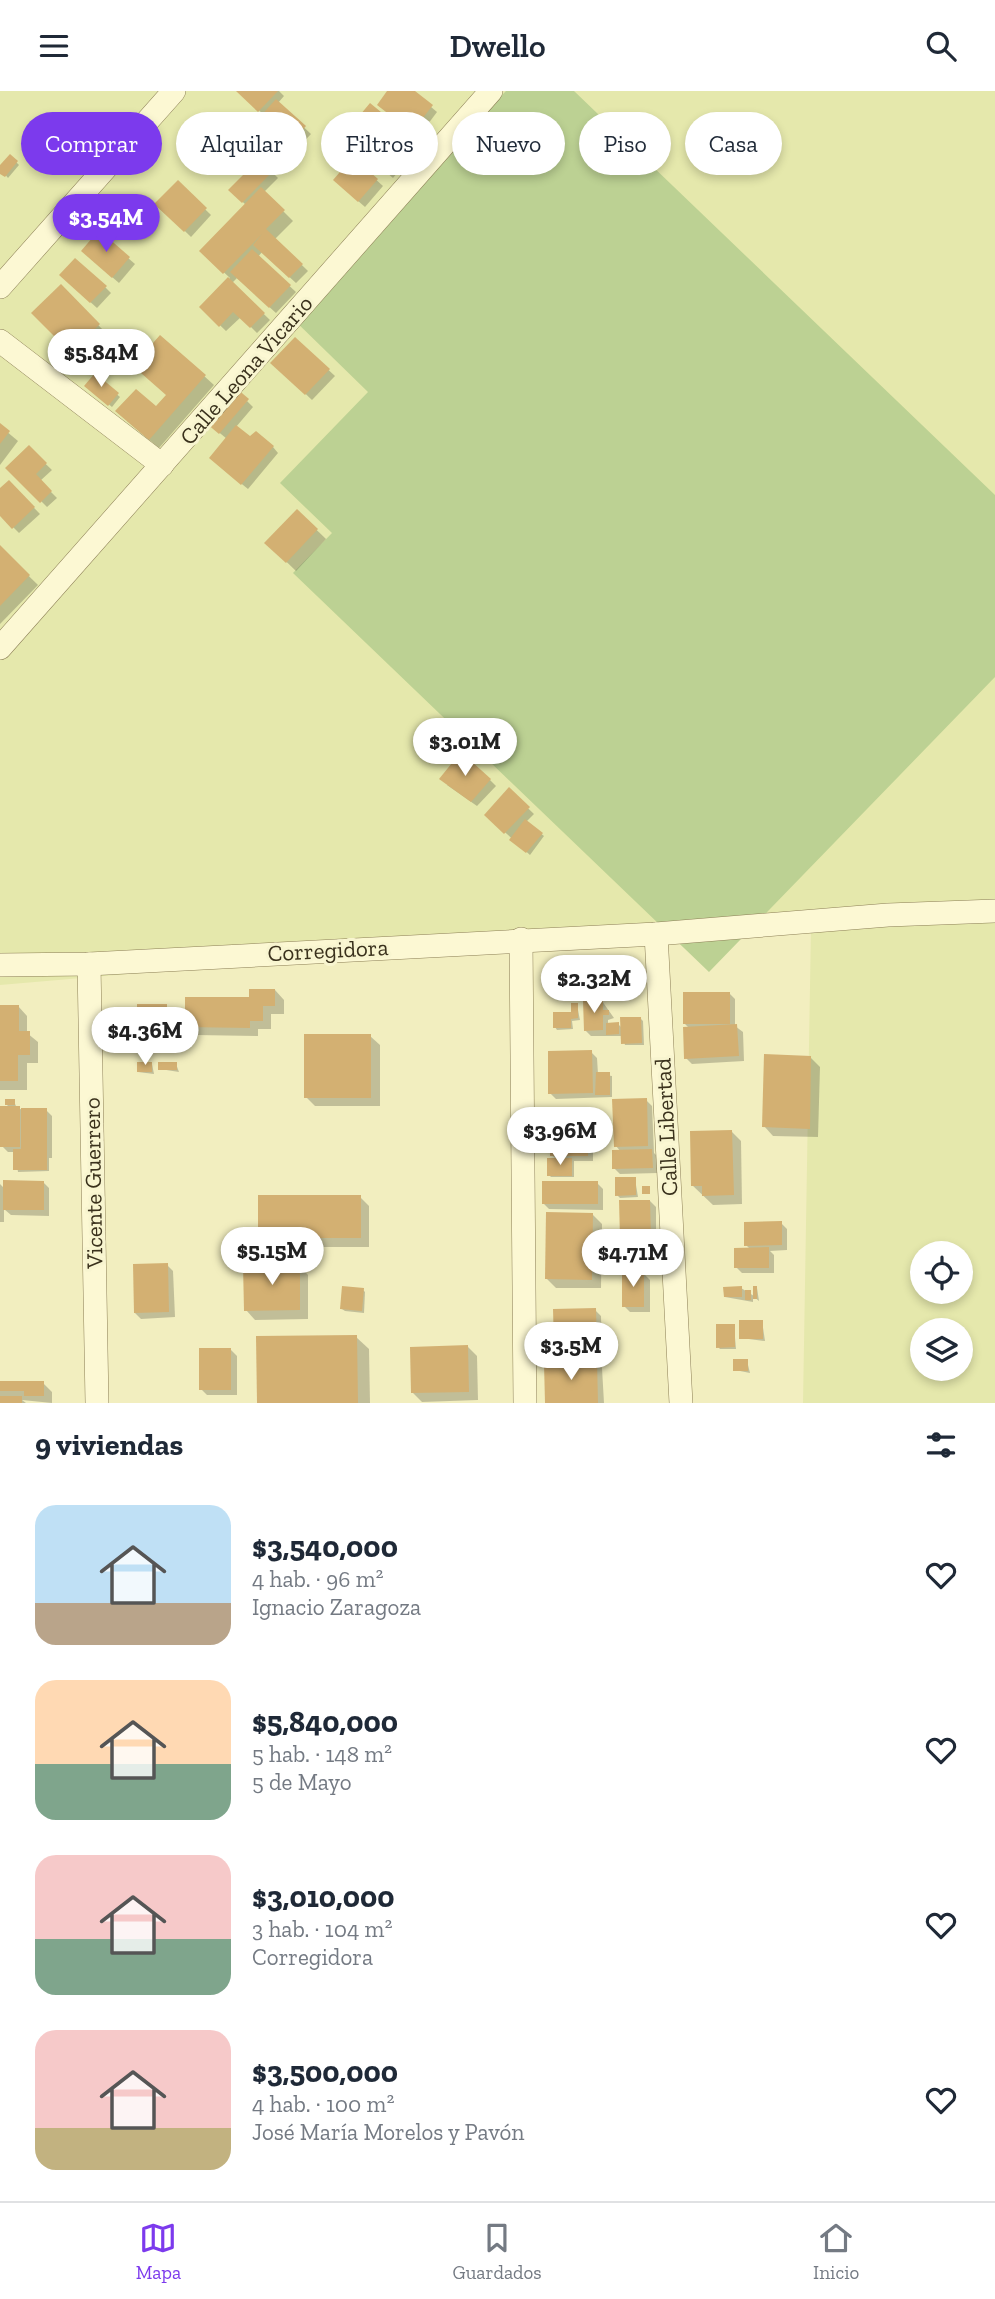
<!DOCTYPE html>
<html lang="es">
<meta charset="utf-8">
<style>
body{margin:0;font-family:"Zilla Slab",serif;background:#f2f2f3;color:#1f2937;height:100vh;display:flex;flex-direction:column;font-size:26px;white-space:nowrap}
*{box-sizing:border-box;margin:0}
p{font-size:23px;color:#747a83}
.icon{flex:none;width:38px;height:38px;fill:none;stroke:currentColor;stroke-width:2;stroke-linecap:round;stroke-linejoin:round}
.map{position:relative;height:1312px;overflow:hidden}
.details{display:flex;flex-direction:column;background:#fff;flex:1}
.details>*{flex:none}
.guide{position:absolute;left:21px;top:21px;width:954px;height:63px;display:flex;gap:14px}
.controls{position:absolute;left:910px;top:1150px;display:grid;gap:14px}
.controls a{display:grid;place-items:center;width:63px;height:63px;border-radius:50%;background:#fff;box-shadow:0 4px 10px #0003;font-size:35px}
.price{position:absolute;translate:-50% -60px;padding:0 16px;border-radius:24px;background:#fff;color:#222;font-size:23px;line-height:46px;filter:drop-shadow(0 2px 4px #0008)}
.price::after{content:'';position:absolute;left:50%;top:42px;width:21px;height:16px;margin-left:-10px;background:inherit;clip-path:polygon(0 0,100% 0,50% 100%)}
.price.on{background:#7c3aed;color:#fff}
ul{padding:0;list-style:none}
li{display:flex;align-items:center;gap:21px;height:175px;padding:0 35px}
li span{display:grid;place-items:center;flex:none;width:196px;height:140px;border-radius:21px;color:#555}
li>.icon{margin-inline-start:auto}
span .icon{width:84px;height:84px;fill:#fffc;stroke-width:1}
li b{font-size:30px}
h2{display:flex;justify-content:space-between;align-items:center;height:84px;padding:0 35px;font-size:30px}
.chip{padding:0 24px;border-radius:32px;background:#fff;box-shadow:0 4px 10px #0003;font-size:24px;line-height:63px}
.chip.on{background:#7c3aed;color:#fff}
header{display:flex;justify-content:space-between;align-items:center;height:91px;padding:0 35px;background:#fff;font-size:32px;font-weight:600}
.dock{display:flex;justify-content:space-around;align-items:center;height:98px;border-top:2px solid #e0e1e3;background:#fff;font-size:19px;color:#747a83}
.dock a{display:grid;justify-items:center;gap:4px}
.dock .on{color:#7c3aed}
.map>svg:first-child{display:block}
.farmland{fill:#e5e8ac;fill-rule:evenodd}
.green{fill:#bcd193}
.shadow{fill:#0003}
.building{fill:#d3b072}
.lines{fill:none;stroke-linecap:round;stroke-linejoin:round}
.minor-casing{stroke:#8c7f56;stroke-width:24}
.minor{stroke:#fcf8d3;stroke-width:23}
.labels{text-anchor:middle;stroke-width:6;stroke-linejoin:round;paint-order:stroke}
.street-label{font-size:23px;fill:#3a311c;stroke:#f8f5d0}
</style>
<header><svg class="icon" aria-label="menu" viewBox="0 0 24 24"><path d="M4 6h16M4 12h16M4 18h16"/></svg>Dwello<svg class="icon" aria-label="search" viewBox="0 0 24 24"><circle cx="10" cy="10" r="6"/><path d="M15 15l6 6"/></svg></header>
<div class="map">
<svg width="995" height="1312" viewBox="0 0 995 1312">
<rect width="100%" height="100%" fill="#f2eebf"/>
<path class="farmland" d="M0 0H995V1312H803L811 836 699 834 0 894ZM922 1162H961V1200H922ZM922 1239H961V1278H922Z"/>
<polygon class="green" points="506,0 574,0 995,404 995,586 709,881 293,482 332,442 280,392 368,301 289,224"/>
<g class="shadow">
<polygon points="239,0 279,0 284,5 278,12 311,43 295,60 266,33 264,24"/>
<polygon points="389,0 412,0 437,21 419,45 385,19"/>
<polygon points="224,36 257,67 247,77 215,47"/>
<polygon points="370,41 414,50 419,56 393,87 364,62"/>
<polygon points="10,65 19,74 8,87 0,77"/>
<polygon points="353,68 383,95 365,116 341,95"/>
<polygon points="260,69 278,87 264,101 293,130 275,148 308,180 296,192 262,161 258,166 296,201 276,222 237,187 232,192 270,229 257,242 241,226 226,240 201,216 230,187 201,160 246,114 230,99"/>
<polygon points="178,92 211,124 191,146 157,113"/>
<polygon points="99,142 135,173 119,192 89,166"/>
<polygon points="67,190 105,196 111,202 97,217"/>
<polygon points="61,196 104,240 78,266 34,222"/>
<polygon points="161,246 214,294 159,357 127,330 156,318 168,304"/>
<polygon points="295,248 335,285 312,309 273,272"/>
<polygon points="95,285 120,306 112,316 87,295"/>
<polygon points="247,310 253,316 236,336 251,348 273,356 278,362 248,398 217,373 227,348 215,338"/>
<polygon points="0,335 18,350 0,374"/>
<polygon points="29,357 52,379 40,390 57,407 47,416 8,377"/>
<polygon points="9,391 40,423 19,442 0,423 0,400"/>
<polygon points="297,420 326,448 296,480 267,452"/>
<polygon points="0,457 38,494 0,533"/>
<polygon points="490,689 496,695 477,715 447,694"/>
<polygon points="509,699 534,723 526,731 544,745 530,764 486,724"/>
<polygon points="275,899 284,909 284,923 271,923 271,938 258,938 258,945 196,944 187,935"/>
<polygon points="729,902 735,908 735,935 743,941 744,970 692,973 686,967 689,937 685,933"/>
<polygon points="602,910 614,927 608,929 608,934 618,933 622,937 640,927 643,930 644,954 625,954 622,945 591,945 585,939"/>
<polygon points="577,914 580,929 572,930 573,938 557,939 555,936 573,922"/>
<polygon points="0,915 18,915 27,925 27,942 38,951 38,972 27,972 27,999 0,999"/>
<polygon points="166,915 172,921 172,941 144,941 138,935"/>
<polygon points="370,945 380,954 380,1015 315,1015 306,1006"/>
<polygon points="591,961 597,967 598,983 612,985 612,1006 556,1008 550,1002"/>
<polygon points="811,967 820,976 818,1046 773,1045 764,1035"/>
<polygon points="152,973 154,983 138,981"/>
<polygon points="176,973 179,981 160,978"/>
<polygon points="646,1009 652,1015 654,1062 658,1066 658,1082 620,1083 614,1077 621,1061 616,1055"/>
<polygon points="14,1010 17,1018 46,1019 52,1025 52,1067 49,1067 49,1080 18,1081 15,1061 8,1061 2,1055 11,1018 6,1013"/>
<polygon points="573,1032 579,1038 579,1046 587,1046 593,1052 593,1070 574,1070 574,1086 551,1086 549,1084 556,1068 552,1064"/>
<polygon points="732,1041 741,1050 742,1113 713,1114 692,1094"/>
<polygon points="635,1088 638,1106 620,1107 617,1104"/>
<polygon points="43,1091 49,1097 49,1125 11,1124 4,1118 4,1131 0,1131 0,1093 5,1098"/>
<polygon points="597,1092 603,1098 603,1119 549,1118 543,1112"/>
<polygon points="360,1106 369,1115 369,1156 269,1156 260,1146"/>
<polygon points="650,1110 656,1116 656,1152 628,1153 622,1147"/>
<polygon points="592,1123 602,1133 601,1197 556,1197 547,1188"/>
<polygon points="781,1132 787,1138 787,1159 770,1160 774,1164 774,1182 742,1182 736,1176 750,1158 746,1154"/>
<polygon points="167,1174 173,1180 175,1226 141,1228 135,1222"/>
<polygon points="299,1174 308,1184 308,1228 255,1229 246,1219"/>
<polygon points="644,1183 650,1189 650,1221 630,1221 624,1215"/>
<polygon points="741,1197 754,1205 757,1197 759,1210 753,1205 753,1211 725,1206"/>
<polygon points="363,1199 365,1201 364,1222 345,1220 342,1218"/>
<polygon points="595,1219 601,1225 602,1271 596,1271 602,1277 604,1312 547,1312 545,1273 553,1273 546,1266"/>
<polygon points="762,1230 765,1250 741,1247"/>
<polygon points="734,1235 736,1258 720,1258 718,1256"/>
<polygon points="356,1246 369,1258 370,1312 259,1312 258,1247"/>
<polygon points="468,1256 477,1265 478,1309 422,1311 412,1301"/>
<polygon points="231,1259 237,1265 237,1304 207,1304 201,1298"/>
<polygon points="747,1270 750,1282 735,1279"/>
<polygon points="0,1292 43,1292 52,1301 52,1312 22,1309 26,1312 0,1312"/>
</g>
<g class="building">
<polygon points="236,0 278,0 258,21"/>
<polygon points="387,0 415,0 433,14 412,41 377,14"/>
<polygon points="276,8 306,35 288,55 258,28"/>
<polygon points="370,12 415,49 386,82 355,57 369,41 355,30"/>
<polygon points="224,34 253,60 240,73 213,47"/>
<polygon points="10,63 18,70 5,86 0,83 0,74"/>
<polygon points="353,66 378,88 358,111 333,89"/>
<polygon points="260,67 273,80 242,112 228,99"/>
<polygon points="178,89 207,117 184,141 154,113"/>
<polygon points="261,96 285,119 266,138 303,173 289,187 253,154 262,143 223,183 199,160"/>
<polygon points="99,139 130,166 112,187 81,160"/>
<polygon points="252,158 291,194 269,217 230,181"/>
<polygon points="75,167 107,195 90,212 59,184"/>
<polygon points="228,186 265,222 250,237 233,221 219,236 199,216"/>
<polygon points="61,193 100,233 71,262 31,222"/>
<polygon points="160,244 206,284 149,349 115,320 136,298 156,315 166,304 133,275"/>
<polygon points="295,246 330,278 305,304 270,272"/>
<polygon points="95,282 119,302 108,315 84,295"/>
<polygon points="236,297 249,308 219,343 206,332"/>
<polygon points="0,332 10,340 0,353"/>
<polygon points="236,334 250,345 256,340 274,355 241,394 209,367"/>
<polygon points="29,354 47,372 36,383 52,400 40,412 5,377"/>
<polygon points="9,389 35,416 12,438 0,425 0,397"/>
<polygon points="297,418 318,438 286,472 264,452"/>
<polygon points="0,454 30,484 0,515"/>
<polygon points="461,661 491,688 471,711 439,688"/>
<polygon points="509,696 530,716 504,743 484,724"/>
<polygon points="525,728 543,742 526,762 509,749"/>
<polygon points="249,898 275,898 275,915 263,915 263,930 250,930 250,937 185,936 185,906 249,906"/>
<rect x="683" y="901" width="47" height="32"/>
<polygon points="603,908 603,919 609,919 609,924 603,924 603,939 584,940 583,909"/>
<polygon points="571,912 578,912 578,927 571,928 571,937 553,937 553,921 571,921"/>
<rect x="137" y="913" width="30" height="22"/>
<polygon points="0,914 19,914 19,940 30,940 30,964 18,964 18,990 0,990"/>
<polygon points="620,926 641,926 642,952 621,953"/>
<polygon points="619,931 619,943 606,944 606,932"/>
<polygon points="737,933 739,965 684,968 683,936"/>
<rect x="304" y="943" width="67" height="64"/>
<polygon points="592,959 593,1002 548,1003 548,960"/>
<polygon points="764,963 811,965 810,1038 762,1036"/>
<rect x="137" y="971" width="15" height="10"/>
<rect x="158" y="971" width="19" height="8"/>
<polygon points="596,981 610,981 610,1004 595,1004"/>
<polygon points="647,1007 648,1055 614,1056 612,1008"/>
<rect x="5" y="1008" width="10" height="6"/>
<rect x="0" y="1015" width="20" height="41"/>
<polygon points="21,1017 47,1017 47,1079 13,1079 13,1058 21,1058"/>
<polygon points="550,1031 574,1031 574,1044 588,1044 588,1065 550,1065"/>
<polygon points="732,1039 734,1104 702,1105 702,1095 691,1095 690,1040"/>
<polygon points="652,1058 653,1077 612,1078 612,1059"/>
<rect x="547" y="1067" width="25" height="18"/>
<polygon points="615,1086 636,1086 636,1104 615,1105"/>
<polygon points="3,1089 44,1090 44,1119 3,1119"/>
<rect x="542" y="1090" width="56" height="23"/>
<rect x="642" y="1095" width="8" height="8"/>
<rect x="258" y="1104" width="103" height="43"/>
<polygon points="619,1109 650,1109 651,1147 620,1147"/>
<polygon points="546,1121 593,1122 592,1189 545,1188"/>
<polygon points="782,1130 782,1154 744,1155 744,1131"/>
<polygon points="769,1156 769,1177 734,1177 734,1157"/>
<polygon points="168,1172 169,1221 134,1222 133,1173"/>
<polygon points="243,1173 300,1173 300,1219 244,1220"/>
<rect x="622" y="1181" width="22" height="35"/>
<polygon points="342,1195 364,1197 362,1220 340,1218"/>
<polygon points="742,1195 742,1206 724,1206 723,1196"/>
<rect x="753" y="1195" width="4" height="13"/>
<rect x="745" y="1199" width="6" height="10"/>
<polygon points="596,1217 597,1266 544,1267 544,1255 554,1254 553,1218"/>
<rect x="739" y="1229" width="24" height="19"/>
<polygon points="716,1233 735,1233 735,1256 716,1257"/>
<polygon points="357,1244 358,1312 257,1312 256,1245"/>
<polygon points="468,1254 469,1301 411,1302 410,1256"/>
<rect x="199" y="1257" width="32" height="42"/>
<rect x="733" y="1268" width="15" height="12"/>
<polygon points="597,1270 598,1312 545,1312 544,1272"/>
<polygon points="0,1290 44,1290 44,1305 24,1305 24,1300 0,1300"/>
<rect x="0" y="1305" width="22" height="7"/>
</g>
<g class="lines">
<defs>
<g id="minor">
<polyline points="0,196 174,0"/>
<polyline points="0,250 162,374"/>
<polyline points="0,557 491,0"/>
<polyline points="656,843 681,1312"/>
<polyline points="521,848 525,1312"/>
<polyline points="89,873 97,1312"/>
<polyline points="0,874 89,873 656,843 888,824 995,820"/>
</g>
</defs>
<use href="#minor" class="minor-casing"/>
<use href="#minor" class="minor"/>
</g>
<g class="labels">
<g class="street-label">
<text transform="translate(246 279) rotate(-49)" y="8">Calle Leona Vicario</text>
<text transform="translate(328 859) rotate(-3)" y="8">Corregidora</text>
<text transform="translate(666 1036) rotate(-93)" y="8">Calle Libertad</text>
<text transform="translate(93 1092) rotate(-91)" y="8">Vicente Guerrero</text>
</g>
</g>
</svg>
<div class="controls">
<a><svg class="icon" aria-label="locate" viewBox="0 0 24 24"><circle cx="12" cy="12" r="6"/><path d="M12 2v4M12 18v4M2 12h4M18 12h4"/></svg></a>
<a><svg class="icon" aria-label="layers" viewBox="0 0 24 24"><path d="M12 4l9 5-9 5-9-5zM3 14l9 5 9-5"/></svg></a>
</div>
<b class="price on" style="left:106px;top:163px">$3.54M</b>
<b class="price" style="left:101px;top:298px">$5.84M</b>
<b class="price" style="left:465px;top:687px">$3.01M</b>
<b class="price" style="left:594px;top:924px">$2.32M</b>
<b class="price" style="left:145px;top:976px">$4.36M</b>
<b class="price" style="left:560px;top:1076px">$3.96M</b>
<b class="price" style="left:272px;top:1196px">$5.15M</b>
<b class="price" style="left:633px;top:1198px">$4.71M</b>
<b class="price" style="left:571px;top:1291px">$3.5M</b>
<div class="guide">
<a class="chip on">Comprar</a>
<a class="chip">Alquilar</a>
<a class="chip">Filtros</a>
<a class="chip">Nuevo</a>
<a class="chip">Piso</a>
<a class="chip">Casa</a>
</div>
</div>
<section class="details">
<h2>9 viviendas<svg class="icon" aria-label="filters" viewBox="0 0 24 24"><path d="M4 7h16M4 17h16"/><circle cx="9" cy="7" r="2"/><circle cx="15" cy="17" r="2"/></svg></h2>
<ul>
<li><span style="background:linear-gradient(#bfe0f5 70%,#b9a48a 0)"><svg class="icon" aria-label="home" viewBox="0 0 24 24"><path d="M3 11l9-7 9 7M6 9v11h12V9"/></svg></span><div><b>$3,540,000</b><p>4 hab. · 96 m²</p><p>Ignacio Zaragoza</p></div><svg class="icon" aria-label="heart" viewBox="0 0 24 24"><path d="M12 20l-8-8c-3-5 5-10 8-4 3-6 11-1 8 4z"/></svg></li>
<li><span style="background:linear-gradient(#ffd9b3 60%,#7fa58c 0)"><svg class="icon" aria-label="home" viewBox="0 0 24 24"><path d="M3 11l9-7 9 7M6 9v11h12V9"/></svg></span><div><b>$5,840,000</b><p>5 hab. · 148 m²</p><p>5 de Mayo</p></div><svg class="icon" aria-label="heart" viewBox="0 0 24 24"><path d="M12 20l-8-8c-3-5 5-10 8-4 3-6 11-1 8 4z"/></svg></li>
<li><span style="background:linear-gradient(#f6c9c9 60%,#7fa58c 0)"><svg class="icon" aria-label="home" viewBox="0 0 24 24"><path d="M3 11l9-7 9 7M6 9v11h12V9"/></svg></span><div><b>$3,010,000</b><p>3 hab. · 104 m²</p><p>Corregidora</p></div><svg class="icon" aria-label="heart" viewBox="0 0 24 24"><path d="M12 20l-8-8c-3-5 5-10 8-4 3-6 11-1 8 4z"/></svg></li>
<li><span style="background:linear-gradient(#f6c9c9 70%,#c2b280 0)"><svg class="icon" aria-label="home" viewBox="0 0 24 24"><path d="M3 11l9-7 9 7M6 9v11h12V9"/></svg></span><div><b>$3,500,000</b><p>4 hab. · 100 m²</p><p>José María Morelos y Pavón</p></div><svg class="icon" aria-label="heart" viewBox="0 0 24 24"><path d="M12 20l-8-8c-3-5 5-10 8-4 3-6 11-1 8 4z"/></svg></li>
</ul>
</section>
<nav class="dock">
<a class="on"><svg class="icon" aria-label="map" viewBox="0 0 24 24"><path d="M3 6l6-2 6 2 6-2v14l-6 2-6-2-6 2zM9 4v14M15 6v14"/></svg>Mapa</a>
<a><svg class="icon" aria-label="saved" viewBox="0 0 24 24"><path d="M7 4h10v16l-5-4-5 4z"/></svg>Guardados</a>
<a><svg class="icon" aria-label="home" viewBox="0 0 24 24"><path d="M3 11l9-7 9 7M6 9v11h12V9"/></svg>Inicio</a>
</nav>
